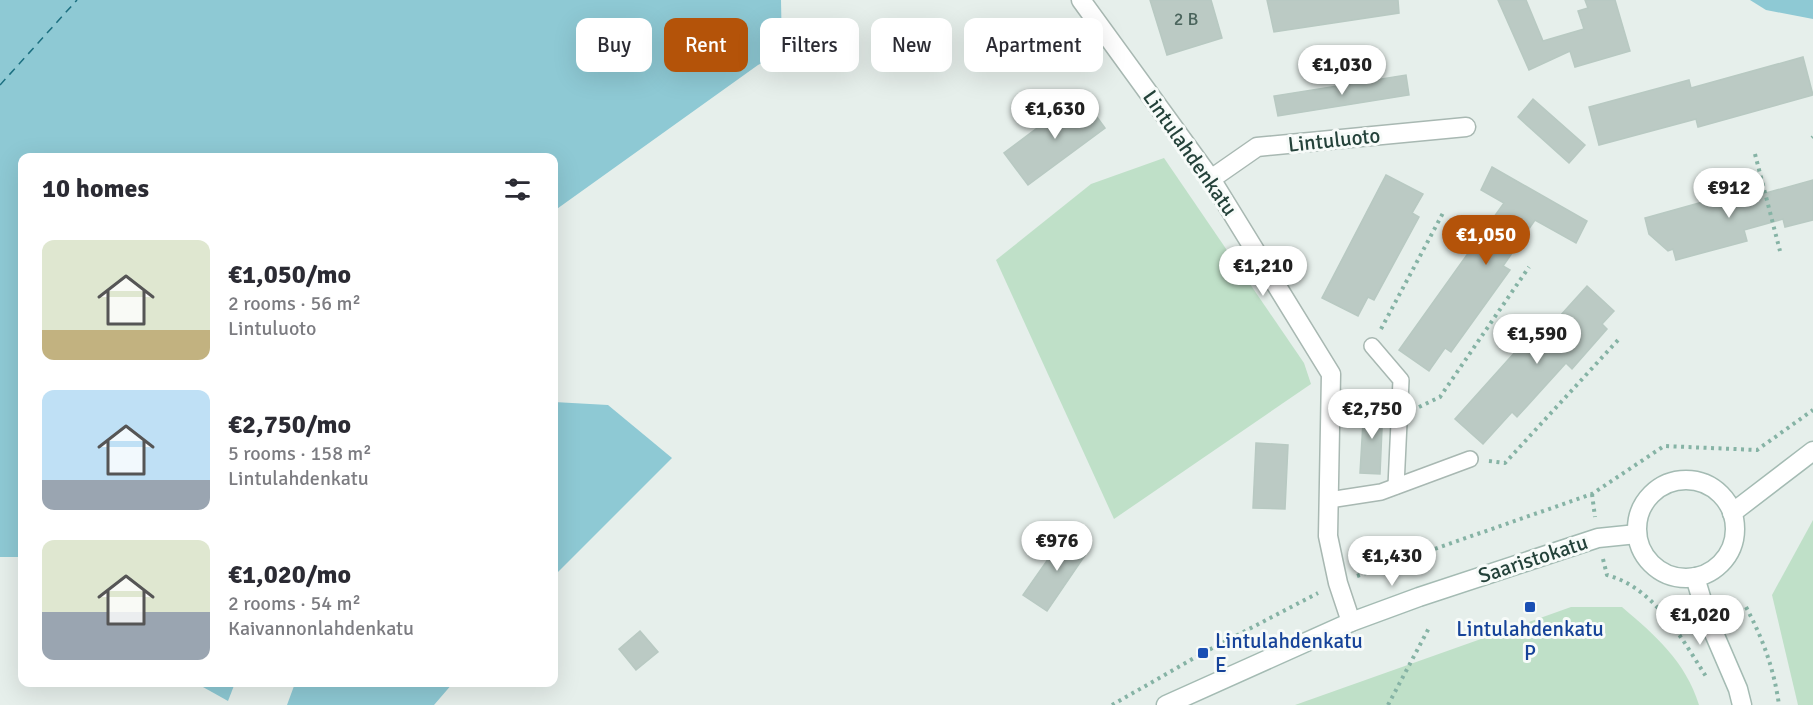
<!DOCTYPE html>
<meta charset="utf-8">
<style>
body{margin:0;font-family:Signika,sans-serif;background:#f7f7f7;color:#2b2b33;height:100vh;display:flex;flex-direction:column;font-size:22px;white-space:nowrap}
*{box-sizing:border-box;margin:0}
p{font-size:20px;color:#7c7c81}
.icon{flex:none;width:33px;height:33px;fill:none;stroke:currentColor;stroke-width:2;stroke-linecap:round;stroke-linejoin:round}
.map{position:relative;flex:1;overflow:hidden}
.side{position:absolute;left:18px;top:153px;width:540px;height:534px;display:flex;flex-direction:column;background:#fff;border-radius:12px;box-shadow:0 6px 24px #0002}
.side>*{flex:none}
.banner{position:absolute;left:576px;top:18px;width:570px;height:54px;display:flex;gap:12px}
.price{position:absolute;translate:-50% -51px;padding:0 14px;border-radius:21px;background:#fff;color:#222;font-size:20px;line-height:39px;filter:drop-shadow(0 2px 3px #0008)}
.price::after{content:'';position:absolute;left:50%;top:36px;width:18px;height:14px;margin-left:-9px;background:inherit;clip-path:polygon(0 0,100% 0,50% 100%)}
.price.active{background:#b45309;color:#fff}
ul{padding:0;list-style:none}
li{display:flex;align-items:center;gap:18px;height:150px;padding:0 24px}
li span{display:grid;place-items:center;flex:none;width:168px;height:120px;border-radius:12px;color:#555}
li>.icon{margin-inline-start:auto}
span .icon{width:72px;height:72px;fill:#fffc;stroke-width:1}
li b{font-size:26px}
h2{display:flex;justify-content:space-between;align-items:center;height:72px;padding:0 24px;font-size:26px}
.chip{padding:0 21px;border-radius:12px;background:#fff;box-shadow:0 6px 24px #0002;font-size:21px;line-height:54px}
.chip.active{background:#b45309;color:#fff}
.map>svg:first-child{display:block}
.green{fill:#bfe0c8}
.water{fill:#8ec9d4}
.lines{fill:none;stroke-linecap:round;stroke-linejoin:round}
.ferry{stroke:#1c6f80;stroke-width:1.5;stroke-dasharray:8 6;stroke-linecap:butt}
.building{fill:#bbcac4;stroke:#b8c9c2;stroke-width:1.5}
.lane-casing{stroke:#a8b8b2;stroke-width:18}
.street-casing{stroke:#a8b8b2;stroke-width:21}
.secondary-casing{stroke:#a4bbb3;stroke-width:21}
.path{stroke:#86b3a5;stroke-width:4;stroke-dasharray:3 4.5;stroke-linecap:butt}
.lane{stroke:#fff;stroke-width:15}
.street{stroke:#fff;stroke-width:18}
.secondary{stroke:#fff;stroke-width:18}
.transit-dot{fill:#1a4fb4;stroke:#f7fbf9;stroke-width:2}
.labels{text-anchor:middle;stroke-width:6;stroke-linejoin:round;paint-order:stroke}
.number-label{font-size:18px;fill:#4a645c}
.street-label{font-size:21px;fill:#24423a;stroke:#f7fbf9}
.transit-label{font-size:21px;fill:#164399;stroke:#f7fbf9}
</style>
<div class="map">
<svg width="1813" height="705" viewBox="0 0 1813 705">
<rect width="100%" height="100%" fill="#e6efeb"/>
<g class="green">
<polygon points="1164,158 1304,363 1311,384 1114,519 996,260 1091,184"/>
<polygon points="1813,520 1813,705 1798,705 1772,595"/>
<path d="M1571 607H1622C1656 636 1685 661 1699 705H1295Z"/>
</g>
<g class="water">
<polygon points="0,0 781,0 782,53 758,65 554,211 554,158 22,158 22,557 0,557"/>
<polygon points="1750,0 1813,0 1813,19 1766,10"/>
<polygon points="554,402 608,405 672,458 554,576"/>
<polygon points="194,682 235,682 235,683 228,701"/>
<polygon points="290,683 453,683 434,705 287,705 294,686"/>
</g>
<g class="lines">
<polyline class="ferry" points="0,85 77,0"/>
</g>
<g class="building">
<polygon points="1150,0 1211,0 1222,38 1167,55"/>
<polygon points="1267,0 1398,0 1399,13 1274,32"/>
<polygon points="1498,0 1526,0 1543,41 1584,29 1578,11 1588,8 1585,0 1615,0 1630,51 1575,67 1570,51 1529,70"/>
<polygon points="1803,57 1813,95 1698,127 1696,119 1599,145 1589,107 1689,80 1691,88"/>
<polygon points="1406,75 1409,95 1278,116 1274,96"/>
<polygon points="1081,95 1105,128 1028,185 1004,153"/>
<polygon points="1533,99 1585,145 1569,163 1518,117"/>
<polygon points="1492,167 1587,221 1576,243 1535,220 1503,266 1510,270 1451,352 1445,348 1429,371 1399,350 1504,203 1481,190"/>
<polygon points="1386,175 1423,194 1412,213 1419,217 1374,300 1368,297 1358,316 1322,298"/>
<polygon points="1813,180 1813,220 1785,227 1783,219 1744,230 1747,241 1676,260 1673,249 1668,251 1649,234 1645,218 1753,188 1755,196"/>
<polygon points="1587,286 1614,311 1602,324 1607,329 1572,369 1566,363 1517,417 1512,412 1483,444 1455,419 1534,331 1541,337"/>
<polygon points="1364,405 1383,406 1380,474 1360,473"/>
<polygon points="1256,443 1288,445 1285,509 1253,508"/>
<polygon points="1067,532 1090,548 1047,611 1023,595"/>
<polygon points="640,631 658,652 636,670 619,649"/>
</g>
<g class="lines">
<defs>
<g id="lane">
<polyline points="1372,346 1401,380 1396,486"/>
<polyline points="1329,500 1381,492 1470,459"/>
</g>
<g id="street">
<polyline points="1081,0 1211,179 1331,374 1328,536 1338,583 1351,622"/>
<polyline points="1211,179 1257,147 1466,127"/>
</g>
<g id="secondary">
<circle cx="1686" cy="529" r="49"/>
<polyline points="1732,513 1813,451"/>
<polyline points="1695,577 1707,617 1738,689 1742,705"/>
<polyline points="1166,705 1351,622 1419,597 1598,538 1637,534"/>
</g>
</defs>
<use href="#lane" class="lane-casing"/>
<use href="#street" class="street-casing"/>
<use href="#secondary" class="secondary-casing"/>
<g class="path">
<polyline points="1812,138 1813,137"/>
<polyline points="1755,154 1780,251"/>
<polyline points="1381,329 1443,213"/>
<polyline points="1419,407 1440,397 1529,267"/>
<polyline points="1489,461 1505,463 1619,339"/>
<polyline points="1592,494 1595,517"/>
<path d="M1603 559 1607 575C1655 588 1682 639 1707 678"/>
<polyline points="1357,576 1592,494 1664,446 1757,450 1813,410"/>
<path d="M1746 607C1763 639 1774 669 1779 705"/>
<polyline points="1112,705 1203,653 1318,593"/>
<polyline points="1388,705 1430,626"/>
</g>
<use href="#lane" class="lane"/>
<use href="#street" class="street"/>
<use href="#secondary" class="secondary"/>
</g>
<g class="transit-dot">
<rect x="1524" y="601" width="12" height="12" rx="3"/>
<rect x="1197" y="647" width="12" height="12" rx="3"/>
</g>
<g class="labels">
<g class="number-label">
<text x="1186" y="25">2 B</text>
</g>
<g class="street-label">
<text transform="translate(1334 140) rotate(-6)" y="7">Lintuluoto</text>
<text transform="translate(1190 153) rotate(55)" y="7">Lintulahdenkatu</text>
<text transform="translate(1533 559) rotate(-18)" y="7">Saaristokatu</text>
</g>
<g class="transit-label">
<text x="1530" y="636">Lintulahdenkatu<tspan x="1530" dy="24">P</tspan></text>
<text x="1215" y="648" text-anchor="start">Lintulahdenkatu<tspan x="1215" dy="24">E</tspan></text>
</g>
</g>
</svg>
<b class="price" style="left:1342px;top:96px">€1,030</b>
<b class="price" style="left:1055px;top:140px">€1,630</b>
<b class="price" style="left:1729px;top:219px">€912</b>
<b class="price active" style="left:1486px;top:266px">€1,050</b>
<b class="price" style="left:1263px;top:297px">€1,210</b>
<b class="price" style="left:1537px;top:365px">€1,590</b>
<b class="price" style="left:1372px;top:440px">€2,750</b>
<b class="price" style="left:1057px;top:572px">€976</b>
<b class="price" style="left:1392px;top:587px">€1,430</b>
<b class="price" style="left:1700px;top:646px">€1,020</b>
<div class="banner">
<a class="chip">Buy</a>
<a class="chip active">Rent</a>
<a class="chip">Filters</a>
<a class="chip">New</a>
<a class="chip">Apartment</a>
</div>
<section class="side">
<h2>10 homes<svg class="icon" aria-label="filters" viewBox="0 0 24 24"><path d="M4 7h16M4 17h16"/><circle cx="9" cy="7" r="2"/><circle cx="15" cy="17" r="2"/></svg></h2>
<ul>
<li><span style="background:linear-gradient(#dfe7d0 75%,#c2b280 0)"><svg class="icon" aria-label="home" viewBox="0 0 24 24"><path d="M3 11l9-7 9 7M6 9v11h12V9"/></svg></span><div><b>€1,050/mo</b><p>2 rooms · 56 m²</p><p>Lintuluoto</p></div></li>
<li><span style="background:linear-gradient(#bfe0f5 75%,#9aa5b1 0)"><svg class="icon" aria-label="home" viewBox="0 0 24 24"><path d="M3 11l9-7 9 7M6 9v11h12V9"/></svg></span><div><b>€2,750/mo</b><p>5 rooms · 158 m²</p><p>Lintulahdenkatu</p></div></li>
<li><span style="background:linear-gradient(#dfe7d0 60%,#9aa5b1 0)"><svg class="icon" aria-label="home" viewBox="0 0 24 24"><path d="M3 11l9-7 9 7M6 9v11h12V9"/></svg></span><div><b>€1,020/mo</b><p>2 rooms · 54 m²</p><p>Kaivannonlahdenkatu</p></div></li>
</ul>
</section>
</div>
